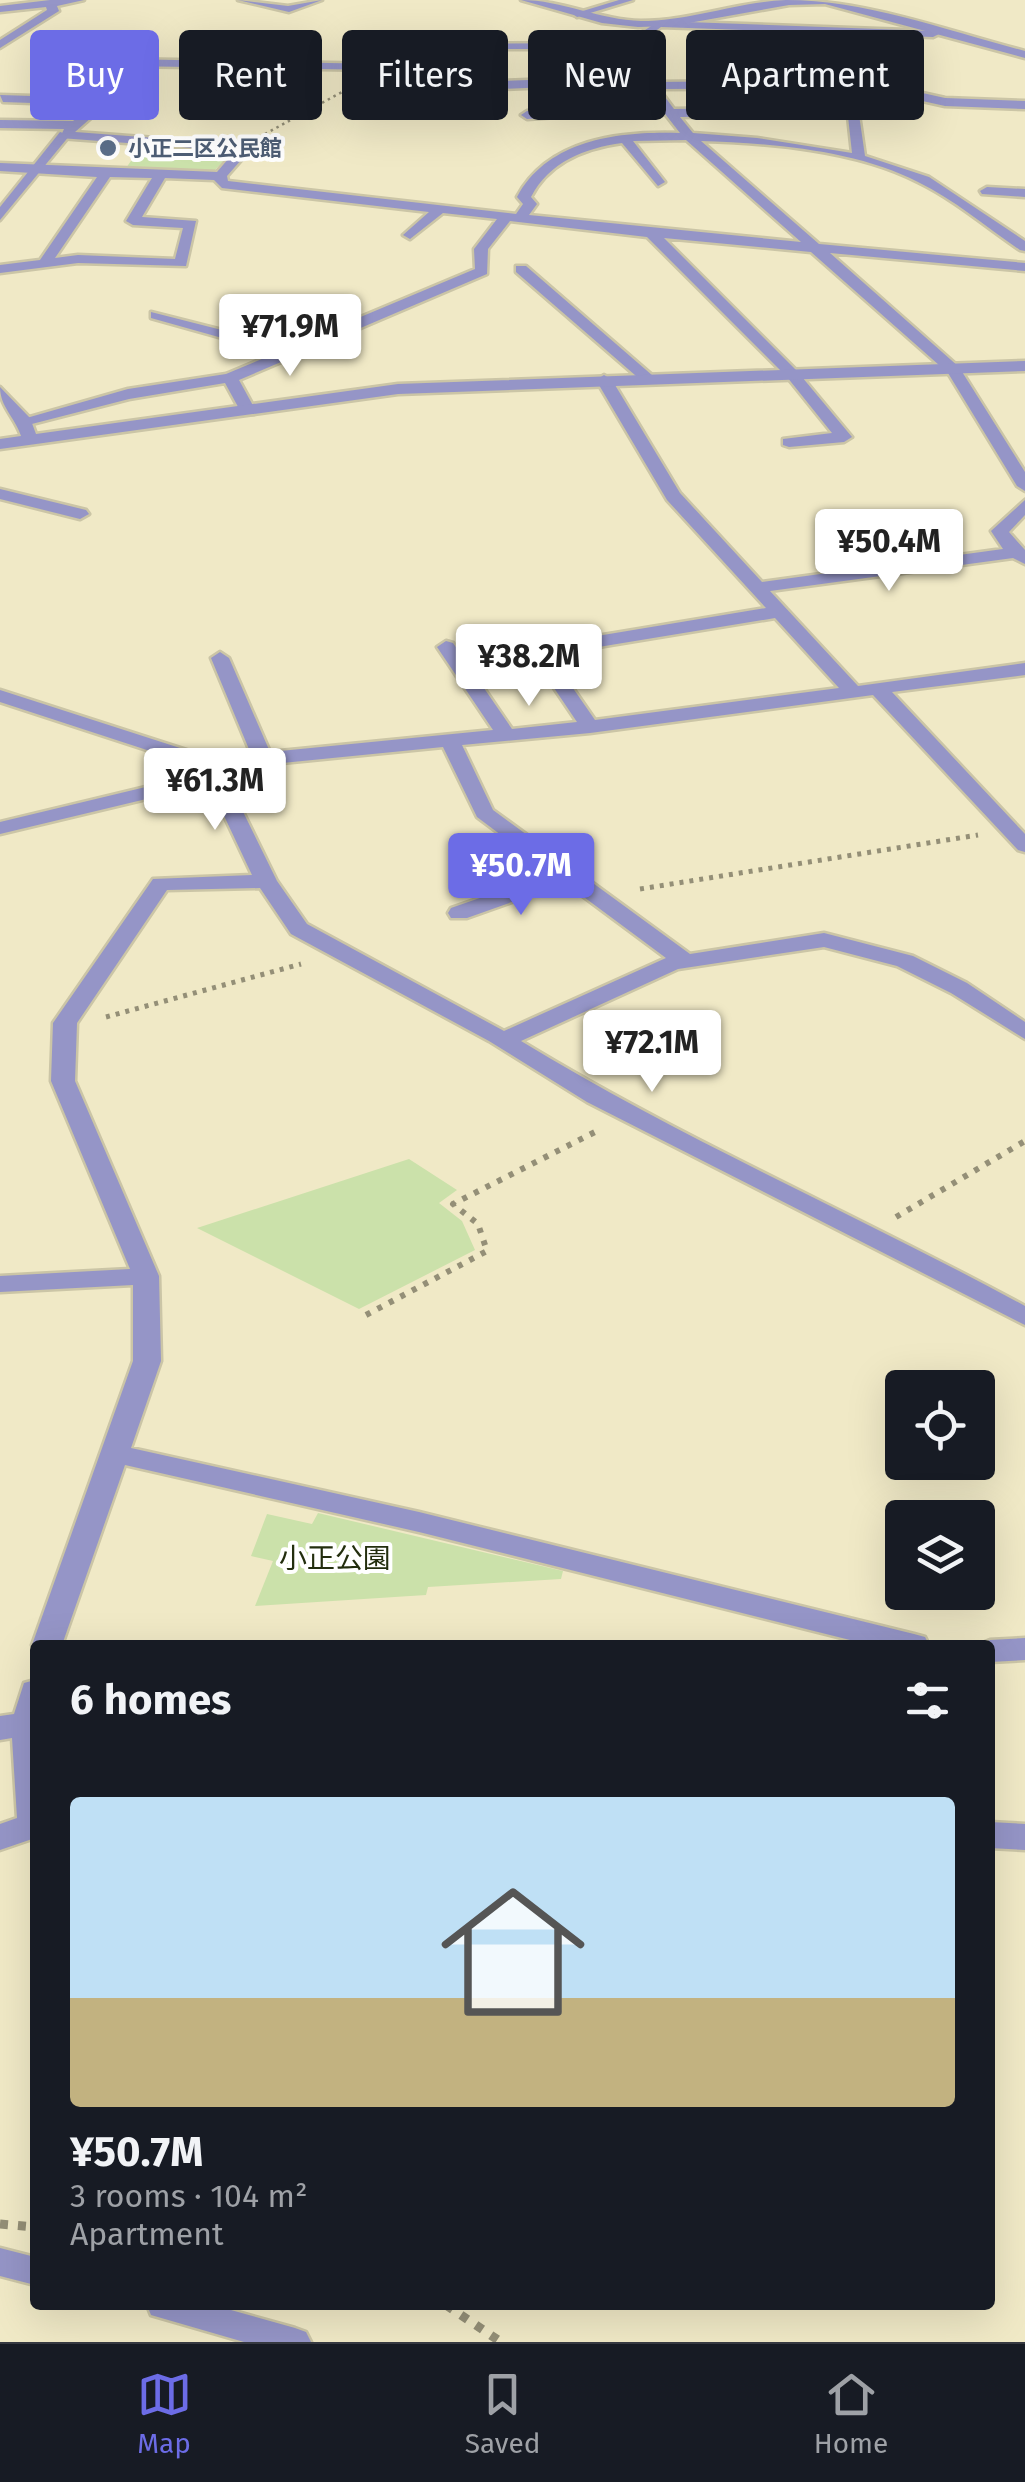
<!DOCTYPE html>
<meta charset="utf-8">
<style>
body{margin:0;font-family:"Fira Sans","Noto Sans JP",sans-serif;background:#242831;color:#f1f3f6;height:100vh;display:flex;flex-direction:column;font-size:38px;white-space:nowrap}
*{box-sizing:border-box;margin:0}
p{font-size:32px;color:#9ea1a6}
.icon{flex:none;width:55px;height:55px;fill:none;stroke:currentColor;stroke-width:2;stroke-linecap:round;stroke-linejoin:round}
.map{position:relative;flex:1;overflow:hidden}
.side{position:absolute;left:30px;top:1640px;width:965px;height:670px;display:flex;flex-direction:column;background:#171b24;border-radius:10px;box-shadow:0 10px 40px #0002}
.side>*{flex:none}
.top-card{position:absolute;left:30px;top:30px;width:965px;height:90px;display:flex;gap:20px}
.fabs{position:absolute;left:885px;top:1370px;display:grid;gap:20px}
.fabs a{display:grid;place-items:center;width:110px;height:110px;border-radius:10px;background:#171b24;box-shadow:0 10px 40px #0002;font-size:50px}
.price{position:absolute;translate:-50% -85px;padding:0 22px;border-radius:10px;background:#fff;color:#222;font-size:32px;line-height:65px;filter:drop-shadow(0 2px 5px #0008)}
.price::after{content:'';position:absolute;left:50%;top:60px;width:30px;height:22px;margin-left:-15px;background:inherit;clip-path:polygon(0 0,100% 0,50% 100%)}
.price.active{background:#6c6ce6;color:#fff}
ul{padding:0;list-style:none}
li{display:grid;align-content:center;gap:20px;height:530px;padding:0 40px}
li+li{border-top:2px solid #363941}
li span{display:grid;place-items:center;height:310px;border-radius:10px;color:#555}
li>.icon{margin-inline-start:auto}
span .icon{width:180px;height:180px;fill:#fffc;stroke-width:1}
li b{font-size:42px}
h2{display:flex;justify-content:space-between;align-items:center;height:120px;padding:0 40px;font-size:42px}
.pill{padding:0 35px;border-radius:10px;background:#171b24;box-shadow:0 10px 40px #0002;font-size:35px;line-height:90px}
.pill.active{background:#6c6ce6;color:#fff}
.dock{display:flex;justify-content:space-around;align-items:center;height:140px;border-top:2px solid #363941;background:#171b24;font-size:28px;color:#9ea1a6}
.dock a{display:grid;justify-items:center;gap:5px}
.dock .active{color:#6c6ce6}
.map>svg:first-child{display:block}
.green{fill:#cbe1aa}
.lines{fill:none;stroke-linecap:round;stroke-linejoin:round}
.service-casing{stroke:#cbc5a6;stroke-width:5}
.minor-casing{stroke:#cbc5a6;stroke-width:5}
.tertiary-casing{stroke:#cbc5a6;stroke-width:5}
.path-far3{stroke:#948f77;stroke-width:2.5;stroke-dasharray:2.5 4;stroke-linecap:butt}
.path-far2{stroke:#948f77;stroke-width:5;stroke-dasharray:4 6;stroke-linecap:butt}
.path-far1{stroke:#948f77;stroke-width:6;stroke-dasharray:5 8;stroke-linecap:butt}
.path{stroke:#948f77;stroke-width:9;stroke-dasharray:8 10;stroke-linecap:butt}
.service{fill:#9595c7;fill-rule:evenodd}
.minor{fill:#9595c7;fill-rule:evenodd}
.tertiary{fill:#9595c7;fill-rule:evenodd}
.service-dot{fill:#5c6f8a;stroke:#fff;stroke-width:4}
.labels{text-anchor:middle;stroke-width:8;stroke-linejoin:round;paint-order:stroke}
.far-service-label{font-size:22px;font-weight:bold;fill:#4e5e75;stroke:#fff;text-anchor:start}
.park-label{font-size:28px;fill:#232e0e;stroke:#fff}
</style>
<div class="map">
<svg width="1025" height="2342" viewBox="0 0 1025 2342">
<rect width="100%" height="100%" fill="#f0e9c6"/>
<g class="green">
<polygon points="171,147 229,150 231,153 214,171 126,168 138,151 160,152"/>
<polygon points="409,1159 457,1190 439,1203 462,1221 475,1250 359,1309 197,1228"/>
<polygon points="318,1513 563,1571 561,1579 428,1587 426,1595 255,1606 273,1561 251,1556 267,1514 312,1524"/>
</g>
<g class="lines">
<defs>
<g id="service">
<polygon points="619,0 633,0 577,17 573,14"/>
<polygon points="0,2248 35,2257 35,2285 0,2276"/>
<polygon points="147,2305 213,2305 295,2328 306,2332 311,2342 244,2342 151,2315"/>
</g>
<g id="minor">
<polygon points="50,0 84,0 57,6 59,11 0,48 0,40 47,10 46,7 0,12 0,6"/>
<polygon points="238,0 288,6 322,0 289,12"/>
<path d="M659 21 933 31 939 34 933 37 661 27 634 47 654 82 864 80 945 98 1025 101V109L945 106 864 88 659 89 674 109 805 107 811 111 805 115 680 117 693 133 757 138 852 153 847 107 835 102 841 98 857 101 865 156 929 177 1025 241V251L1020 250C986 227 955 200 918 182 856 150 770 143 701 141L819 244 1025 263V271L830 253 959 367 1025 472V491L1017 486 948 373 811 252 664 238 797 371 852 437 844 442 789 447 783 445V439L832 433 787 377 647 237 510 221 488 249 487 274 239 380 256 411 254 414H242L225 383 129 399 24 426 16 421 128 389 226 374 276 353 151 318V312L289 347 475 269 474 249 497 219 443 213 410 239 403 235 429 212 222 188 214 180 165 178 142 217 196 221 186 266 78 263 0 273V265L40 260 97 177 0 171V163L217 172 235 151 60 138 64 129 0 128V120L73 121 92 105 3 102 0 95 65 97 121 59 379 64 383 70 124 66 80 98 109 102 75 132 249 145V151L227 176 228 181 516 214 523 204 517 197C548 139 620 131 680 133L662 110 527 119 521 115 527 111 657 103 642 83 500 89 494 85 500 81 638 76 624 49H408L404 44 625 43ZM686 140 801 242 529 215 537 204 531 197C549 162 585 148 622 143L658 186 665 182 633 141ZM110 177 152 178 126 221 133 225 183 228 175 259 78 255 55 258Z"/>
<polygon points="987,187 1025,189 1025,197 982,194 980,191"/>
<polygon points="516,266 526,266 653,376 653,382 643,382 516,272"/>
<path d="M604 375 612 380 680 493 762 582 1003 549 991 531 1025 500V515L1009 532 1025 550V564L1013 558 770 591 858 686 1025 663V675L892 692 1025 834V852L1018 850 873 695 590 733 462 745 493 810 690 954 824 933 913 956 967 983 1025 1022V1039L951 993 897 966 824 947 678 969 521 1041C683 1140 858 1215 1025 1306V1325L587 1102 489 1041 291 934 260 888 167 890 77 1023 75 1081 159 1276 161 1361 131 1448 419 1512 914 1634 925 1637 929 1645H870L419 1532 125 1465 62 1645H35V1651L32 1645 133 1361V1285L0 1292V1276L130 1269 51 1081 53 1023 153 879 252 875 209 784 0 834V822L204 773 202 768 0 702V690L211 758 251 754 211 658 220 652 229 658 270 752 493 730 437 647 446 641 453 643 512 729 577 722 529 651 531 647 766 608 667 500 596 380ZM775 618 839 688 595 720 550 655ZM443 747 477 817 552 873 451 908 448 913 451 918H467L565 883 666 958 504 1031 307 924 277 881 222 769Z"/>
<polygon points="0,489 86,510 89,514 80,519 0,499"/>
<polygon points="1025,1638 1025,1660 990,1662 990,1645 978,1645 990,1640"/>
<polygon points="35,1680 35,1838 0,1850 0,1824 17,1818 12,1738 0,1740 0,1716 14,1714 24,1683"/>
<polygon points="990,1822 1025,1824 1025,1850 990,1848"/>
</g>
<g id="tertiary">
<path d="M521 0C562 0 600 20 641 21 690 21 737 2 786 0 866 0 948 31 1025 51V58L825 4 789 5 672 26 638 27 602 23Z"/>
<polygon points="60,132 70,135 0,220 0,207"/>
<path d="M1025 361V371L398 394 0 449V439L21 436C15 417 0 407 0 387L30 418 36 434 398 384Z"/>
</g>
</defs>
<use href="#service" class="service-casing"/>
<use href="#minor" class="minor-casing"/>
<use href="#tertiary" class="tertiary-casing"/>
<g class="path-far3">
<polyline points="31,56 83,60"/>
<polyline points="265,134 342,92"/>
</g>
<g class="path-far2">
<polyline points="640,889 978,835"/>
<polyline points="106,1017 301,964"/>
</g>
<g class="path-far1">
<polyline points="896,1217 1025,1141"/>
<polyline points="366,1315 487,1251 478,1224 453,1204 597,1131"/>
</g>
<g class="path">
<polyline points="0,2224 35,2227"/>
<polyline points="446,2305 501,2342"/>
</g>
<use href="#service" class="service"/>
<use href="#minor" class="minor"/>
<use href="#tertiary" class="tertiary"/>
</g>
<circle class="service-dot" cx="108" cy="148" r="10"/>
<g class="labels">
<g class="far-service-label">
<text x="128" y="156">小正二区公民館</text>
</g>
<g class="park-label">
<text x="335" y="1568">小正公園</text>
</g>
</g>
</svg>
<div class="fabs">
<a><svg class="icon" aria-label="locate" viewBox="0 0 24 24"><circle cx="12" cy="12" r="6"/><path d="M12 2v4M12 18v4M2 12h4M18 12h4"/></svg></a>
<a><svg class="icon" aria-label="layers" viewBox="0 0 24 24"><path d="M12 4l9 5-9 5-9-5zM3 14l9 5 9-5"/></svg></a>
</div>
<b class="price" style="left:290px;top:379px">¥71.9M</b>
<b class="price" style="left:889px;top:594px">¥50.4M</b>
<b class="price" style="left:529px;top:709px">¥38.2M</b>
<b class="price" style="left:215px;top:833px">¥61.3M</b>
<b class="price active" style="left:521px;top:918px">¥50.7M</b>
<b class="price" style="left:652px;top:1095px">¥72.1M</b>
<div class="top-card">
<a class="pill active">Buy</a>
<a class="pill">Rent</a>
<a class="pill">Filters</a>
<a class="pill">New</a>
<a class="pill">Apartment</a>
</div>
<section class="side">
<h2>6 homes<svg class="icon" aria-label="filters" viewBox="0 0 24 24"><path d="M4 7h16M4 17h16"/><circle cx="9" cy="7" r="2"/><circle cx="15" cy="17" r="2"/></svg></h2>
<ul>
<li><span style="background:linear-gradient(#bfe0f5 65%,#c2b280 0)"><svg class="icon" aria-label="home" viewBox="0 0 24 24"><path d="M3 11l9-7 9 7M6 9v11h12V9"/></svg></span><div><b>¥50.7M</b><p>3 rooms · 104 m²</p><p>Apartment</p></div></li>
</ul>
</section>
</div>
<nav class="dock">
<a class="active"><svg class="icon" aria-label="map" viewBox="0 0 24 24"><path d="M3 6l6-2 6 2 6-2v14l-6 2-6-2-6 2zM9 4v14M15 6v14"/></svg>Map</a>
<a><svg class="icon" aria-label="saved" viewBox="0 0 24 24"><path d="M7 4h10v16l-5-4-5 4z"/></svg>Saved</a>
<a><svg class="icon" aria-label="home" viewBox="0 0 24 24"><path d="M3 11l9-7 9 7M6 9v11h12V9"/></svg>Home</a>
</nav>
